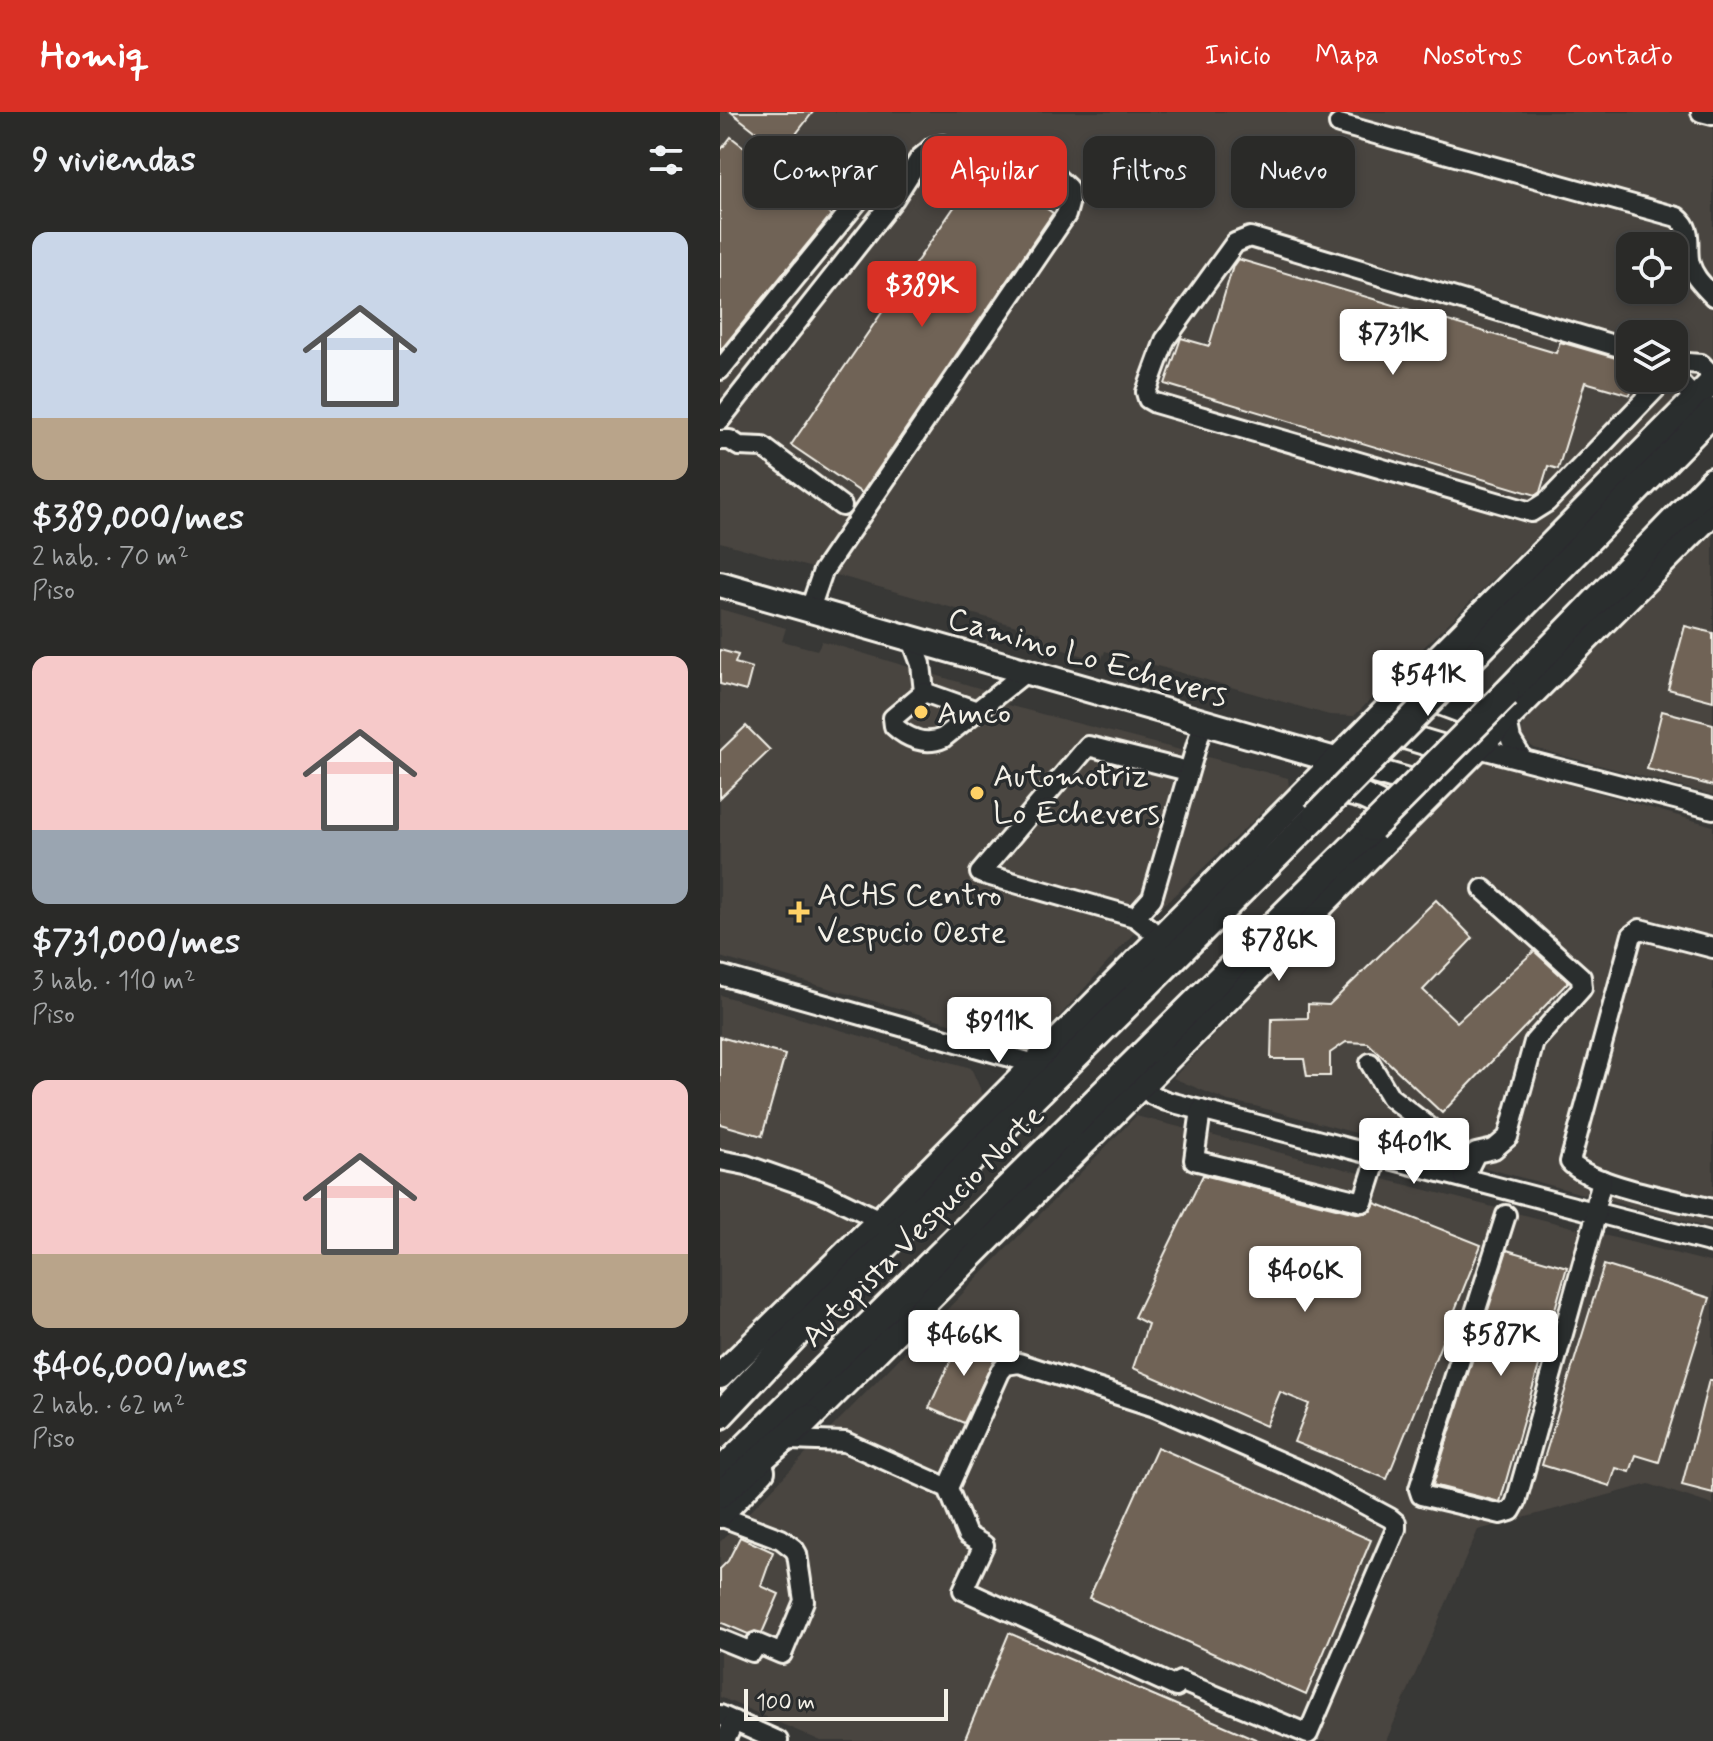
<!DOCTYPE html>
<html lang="es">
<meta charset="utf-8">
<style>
body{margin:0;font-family:Mynerve,sans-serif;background:#323230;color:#f1f3f6;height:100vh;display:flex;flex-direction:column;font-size:30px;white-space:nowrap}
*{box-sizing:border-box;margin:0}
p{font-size:26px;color:#a5a7a8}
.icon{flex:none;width:44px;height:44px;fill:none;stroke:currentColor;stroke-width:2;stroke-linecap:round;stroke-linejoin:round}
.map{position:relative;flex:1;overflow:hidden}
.sheet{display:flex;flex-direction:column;background:#2a2a28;width:720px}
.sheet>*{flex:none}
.hud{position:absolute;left:24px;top:24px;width:760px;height:72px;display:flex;gap:16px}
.buttons{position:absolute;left:896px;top:120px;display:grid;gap:16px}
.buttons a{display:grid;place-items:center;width:72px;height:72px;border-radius:16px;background:#2a2a28;box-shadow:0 4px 12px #0003,0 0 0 2px #464645;font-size:40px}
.scale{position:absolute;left:24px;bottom:20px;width:204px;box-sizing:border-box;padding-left:8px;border:4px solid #f4f1e8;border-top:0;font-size:22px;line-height:28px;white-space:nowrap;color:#f4f1e8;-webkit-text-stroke:6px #2a2d2e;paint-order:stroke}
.price{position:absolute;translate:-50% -68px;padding:0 18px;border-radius:8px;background:#fff;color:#222;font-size:26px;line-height:52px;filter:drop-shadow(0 2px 4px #0008)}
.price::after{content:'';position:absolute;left:50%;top:48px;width:24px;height:18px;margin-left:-12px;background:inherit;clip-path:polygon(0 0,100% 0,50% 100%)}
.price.on{background:#d93025;color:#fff}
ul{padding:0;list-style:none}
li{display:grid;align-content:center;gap:16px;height:424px;padding:0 32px}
li span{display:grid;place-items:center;height:248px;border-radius:16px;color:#555}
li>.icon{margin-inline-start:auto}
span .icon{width:144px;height:144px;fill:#fffc;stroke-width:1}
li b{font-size:34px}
h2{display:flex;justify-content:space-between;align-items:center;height:96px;padding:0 32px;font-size:34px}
.tag{padding:0 28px;border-radius:16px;background:#2a2a28;box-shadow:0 4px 12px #0003,0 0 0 2px #464645;font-size:28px;line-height:72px}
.tag.on{background:#d93025;color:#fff}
header{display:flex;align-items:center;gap:48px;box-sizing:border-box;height:112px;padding:0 40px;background:#d93025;color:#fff}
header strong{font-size:38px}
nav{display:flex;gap:44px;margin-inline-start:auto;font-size:28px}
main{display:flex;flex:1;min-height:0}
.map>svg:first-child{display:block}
.built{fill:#494540;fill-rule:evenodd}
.building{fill:#706356;stroke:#f4f1e8;stroke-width:2}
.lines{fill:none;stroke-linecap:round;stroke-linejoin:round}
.minor-casing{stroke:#f4f1e8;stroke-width:24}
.major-casing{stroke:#f4f1e8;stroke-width:30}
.highway-casing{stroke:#f4f1e8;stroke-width:32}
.minor{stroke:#2a2d2e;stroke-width:18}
.major{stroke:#2a2d2e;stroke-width:24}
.highway{stroke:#2a2d2e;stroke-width:26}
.highway-bridge-casing{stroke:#f4f1e8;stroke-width:32;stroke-linecap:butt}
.highway-bridge{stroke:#2a2d2e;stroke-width:26}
.poi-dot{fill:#ffd166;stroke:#2a2d2e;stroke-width:3}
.labels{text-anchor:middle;stroke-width:7;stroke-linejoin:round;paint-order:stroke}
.street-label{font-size:32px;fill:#f4f1e8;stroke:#2a2d2e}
.poi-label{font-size:32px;fill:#f4f1e8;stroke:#2a2d2e;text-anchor:start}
</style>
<header>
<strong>Homiq</strong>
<nav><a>Inicio</a><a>Mapa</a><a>Nosotros</a><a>Contacto</a></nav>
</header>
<main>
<section class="sheet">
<h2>9 viviendas<svg class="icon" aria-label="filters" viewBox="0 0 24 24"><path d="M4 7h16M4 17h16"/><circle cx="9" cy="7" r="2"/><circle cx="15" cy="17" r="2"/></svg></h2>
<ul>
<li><span style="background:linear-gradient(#c9d6e8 75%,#b9a48a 0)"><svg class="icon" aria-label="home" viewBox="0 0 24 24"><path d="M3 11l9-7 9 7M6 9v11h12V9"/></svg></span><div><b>$389,000/mes</b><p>2 hab. · 70 m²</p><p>Piso</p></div></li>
<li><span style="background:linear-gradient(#f6c9c9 70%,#9aa5b1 0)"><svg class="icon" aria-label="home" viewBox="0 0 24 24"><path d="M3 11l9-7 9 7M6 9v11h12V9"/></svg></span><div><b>$731,000/mes</b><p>3 hab. · 110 m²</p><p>Piso</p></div></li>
<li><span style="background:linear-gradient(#f6c9c9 70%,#b9a48a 0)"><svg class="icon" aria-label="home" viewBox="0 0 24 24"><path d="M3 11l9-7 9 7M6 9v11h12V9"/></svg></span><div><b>$406,000/mes</b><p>2 hab. · 62 m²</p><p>Piso</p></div></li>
</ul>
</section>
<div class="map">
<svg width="993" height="1629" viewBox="0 0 993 1629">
<rect width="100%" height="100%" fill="#383836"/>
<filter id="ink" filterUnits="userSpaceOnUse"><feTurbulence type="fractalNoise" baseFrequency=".0125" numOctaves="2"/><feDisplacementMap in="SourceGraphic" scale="16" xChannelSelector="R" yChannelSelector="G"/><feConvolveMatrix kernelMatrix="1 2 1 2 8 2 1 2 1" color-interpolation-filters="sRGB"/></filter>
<g filter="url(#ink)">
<g class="built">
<path d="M0 0H993V251L634 604 609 603 385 539 381 549 320 531 321 521 0 430ZM910 134H954V178H910ZM910 222H954V266H910Z"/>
<polygon points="993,422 993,683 814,636 801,626 804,604"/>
<polygon points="0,497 66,516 62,529 97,538 102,529 292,586 287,593 568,666 569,675 414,821 318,928 303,932 0,845"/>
<polygon points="762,647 993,714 993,1117 535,994 508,989 453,966"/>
<polygon points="0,883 251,956 263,983 0,1247"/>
<polygon points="416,1004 993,1151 993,1393 929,1372 758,1418 666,1629 101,1629 0,1585 0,1430"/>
</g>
<g class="building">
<polygon points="11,0 93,0 62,40"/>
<polygon points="11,25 111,103 0,239 0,39"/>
<polygon points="261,56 271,59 333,101 142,381 71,333"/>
<polygon points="518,147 836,241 840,230 910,250 910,266 915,266 910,283 865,270 838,357 828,354 820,380 816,383 445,272 461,226 489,234 513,154"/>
<polygon points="965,514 993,521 993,589 948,577"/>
<polygon points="0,538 18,543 15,551 32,556 26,579 0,572"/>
<polygon points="942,599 993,612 993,674 927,657"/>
<polygon points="26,614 50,638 0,686 0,639"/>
<polygon points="716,788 753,826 703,878 737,910 814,839 848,870 722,1001 648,931 626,930 610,941 610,964 587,964 584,947 551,947 552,907 588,906 588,892 609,893"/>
<polygon points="0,925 65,943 42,1024 0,1012"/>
<polygon points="483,1063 640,1102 651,1099 655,1091 761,1133 667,1367 574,1330 589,1292 560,1280 546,1314 413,1256 428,1212 414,1205"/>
<polygon points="787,1138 847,1155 780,1390 713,1373"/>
<polygon points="884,1153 990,1186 939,1350 916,1343 910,1360 896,1356 890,1374 822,1353"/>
<polygon points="243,1221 279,1237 244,1311 209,1296"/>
<polygon points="989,1268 993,1268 993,1381 962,1373"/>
<polygon points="437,1335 651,1428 586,1583 369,1486"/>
<polygon points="20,1425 53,1440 41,1474 59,1482 42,1521 35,1519 28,1522 0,1510 0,1457 8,1449"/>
<polygon points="289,1521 540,1629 244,1629"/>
</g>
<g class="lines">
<defs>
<g id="minor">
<polyline points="981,0 993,3"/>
<path d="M619 12 957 105C975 119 965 134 970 152 974 166 984 174 993 184"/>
<polyline points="910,238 530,125 515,131 445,228 426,280 428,287 435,291 811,400 827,390 946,266"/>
<polyline points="954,250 981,252 993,264"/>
<polyline points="0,258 142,84"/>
<polyline points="954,264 975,287"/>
<polyline points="0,308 174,87 200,46 213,35 223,33 335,64 348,76 349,92 346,103 103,459 90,497"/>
<polyline points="0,328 10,328 19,334 43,335 122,394"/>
<path d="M191 525 201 552 204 580 173 606 174 614C187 626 205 634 223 626L307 559"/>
<polyline points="204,580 257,599"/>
<polyline points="787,608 791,628 802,646"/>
<polyline points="758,636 993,697"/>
<polyline points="415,805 260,761 368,634 468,659"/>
<polyline points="440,825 415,805 432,786 483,611"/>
<path d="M993 836 920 817 912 823 850 1050C869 1073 961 1089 993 1097"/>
<polyline points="0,863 315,952"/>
<polyline points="650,951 670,985 735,1035 723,1060"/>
<polyline points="423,973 432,983 446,989 993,1131"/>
<polyline points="481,998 474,1048 643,1090 658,1043"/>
<polyline points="0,1048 26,1053 100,1079 160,1108"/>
<polyline points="744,1065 756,1041 774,1037 788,1025 814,930 862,876 861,865 763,777"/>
<polyline points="786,1103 699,1377 701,1383 781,1402 791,1399 796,1390 877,1100 875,1096 882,1068"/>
<polyline points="70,1328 125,1330 228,1376 280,1260 286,1253 299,1251 435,1295 590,1363 670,1406 676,1411 676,1417 588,1622 460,1569 456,1575 243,1478 264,1433 247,1423 228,1376"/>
<polyline points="0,1404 61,1427 74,1437 77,1442 84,1489 62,1542 36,1531 32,1540 0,1527"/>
<polyline points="0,1603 58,1629"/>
<polyline points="5,1629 14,1609"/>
</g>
<g id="major">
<polyline points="0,472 713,676"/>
<polyline points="693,580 749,601 780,607"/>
<polyline points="661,617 748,643"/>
<polyline points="606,675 642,684 687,705"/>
<polyline points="0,1264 160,1108 993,269"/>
<polyline points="77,1319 993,400"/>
<polyline points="0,1403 42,1359"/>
</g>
<g id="highway">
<polyline points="729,569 993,300"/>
<polyline points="786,582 993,369"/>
<polyline points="0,1303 83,1215 596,704"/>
<polyline points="0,1361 652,716"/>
<polyline points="0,1382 88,1306"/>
</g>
</defs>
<use href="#minor" class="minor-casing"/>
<use href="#major" class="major-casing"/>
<use href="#highway" class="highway-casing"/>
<use href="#minor" class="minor"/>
<use href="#major" class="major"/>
<use href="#highway" class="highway"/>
<defs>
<g id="highway-bridge">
<polyline points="596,704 729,569"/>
<polyline points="652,716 786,582"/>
</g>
</defs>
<use href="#highway-bridge" class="highway-bridge-casing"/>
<use href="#highway-bridge" class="highway-bridge"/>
</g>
</g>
<g class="poi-dot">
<circle cx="201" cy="600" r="8"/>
<circle cx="257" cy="681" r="8"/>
<path d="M75 788h8v8h8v8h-8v8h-8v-8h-8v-8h8z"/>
</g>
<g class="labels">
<g class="street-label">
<text transform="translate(368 544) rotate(16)" y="11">Camino Lo Echevers</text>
<text transform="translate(202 1113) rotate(-45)" y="11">Autopista Vespucio Norte</text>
</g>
<g class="poi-label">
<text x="217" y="611">Amco</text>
<text x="273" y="674">Automotriz<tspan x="273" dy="37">Lo Echevers</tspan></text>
<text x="97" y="793">ACHS Centro<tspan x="97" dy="37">Vespucio Oeste</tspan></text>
</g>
</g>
</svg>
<div class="buttons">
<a><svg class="icon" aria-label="locate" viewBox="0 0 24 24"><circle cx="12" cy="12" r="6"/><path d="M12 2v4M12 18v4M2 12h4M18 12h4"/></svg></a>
<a><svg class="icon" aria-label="layers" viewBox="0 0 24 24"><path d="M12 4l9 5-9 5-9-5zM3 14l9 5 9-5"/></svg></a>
</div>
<div class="scale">100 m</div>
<b class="price on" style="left:202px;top:217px">$389K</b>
<b class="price" style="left:673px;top:265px">$731K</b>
<b class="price" style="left:708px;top:606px">$541K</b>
<b class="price" style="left:559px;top:871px">$786K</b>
<b class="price" style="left:279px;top:953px">$911K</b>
<b class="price" style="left:694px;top:1074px">$401K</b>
<b class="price" style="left:585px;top:1202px">$406K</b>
<b class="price" style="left:244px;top:1266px">$466K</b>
<b class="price" style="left:781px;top:1266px">$587K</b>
<div class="hud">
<a class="tag">Comprar</a>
<a class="tag on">Alquilar</a>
<a class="tag">Filtros</a>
<a class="tag">Nuevo</a>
</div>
</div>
</main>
